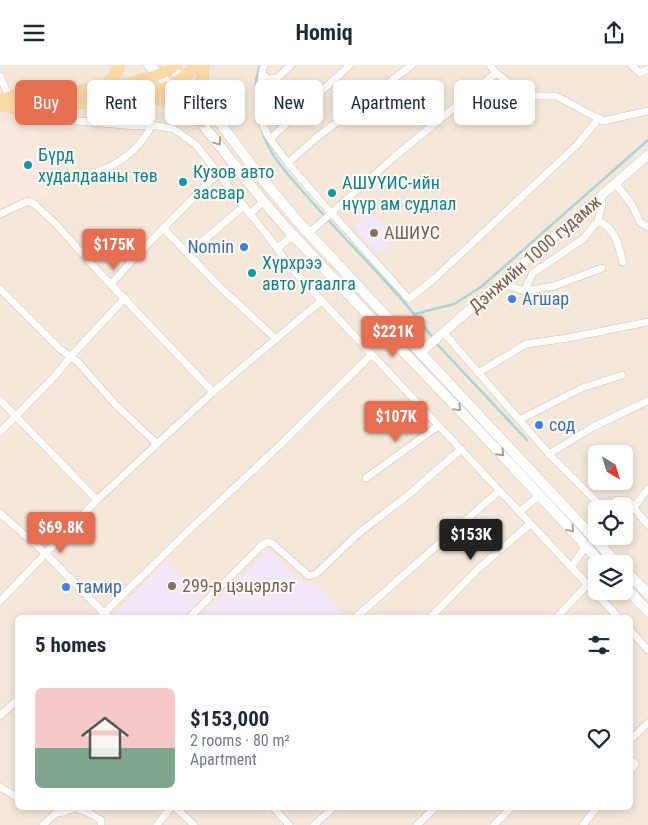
<!DOCTYPE html>
<meta charset="utf-8">
<style>
body{margin:0;font-family:"Roboto Condensed",sans-serif;background:#f2f2f3;color:#1f2937;height:100vh;display:flex;flex-direction:column;font-size:19px;white-space:nowrap}
*{box-sizing:border-box;margin:0}
p{font-size:16px;color:#747a83}
.icon{flex:none;width:28px;height:28px;fill:none;stroke:currentColor;stroke-width:2;stroke-linecap:round;stroke-linejoin:round}
.map{position:relative;flex:1;overflow:hidden}
.side{position:absolute;left:15px;top:550px;width:618px;height:195px;display:flex;flex-direction:column;background:#fff;border-radius:8px;box-shadow:0 2px 8px #0003}
.side>*{flex:none}
.guide{position:absolute;left:15px;top:15px;width:619px;height:45px;display:flex;gap:10px}
.needle{width:32px;rotate:142deg}
.buttons{position:absolute;left:588px;top:380px;display:grid;gap:10px}
.buttons a{display:grid;place-items:center;width:45px;height:45px;border-radius:8px;background:#fff;box-shadow:0 2px 8px #0003;font-size:25px}
.price{position:absolute;translate:-50% -42px;padding:0 11px;border-radius:5px;background:#e76f51;color:#fff;font-size:16px;line-height:32px;filter:drop-shadow(0 1px 2px #0008)}
.price::after{content:'';position:absolute;left:50%;top:30px;width:15px;height:11px;margin-left:-8px;background:inherit;clip-path:polygon(0 0,100% 0,50% 100%)}
.price.current{background:#222;color:#fff}
ul{padding:0;list-style:none}
li{display:flex;align-items:center;gap:15px;height:125px;padding:0 20px}
li+li{border-top:1px solid #e0e1e3}
li span{display:grid;place-items:center;flex:none;width:140px;height:100px;border-radius:8px;color:#555}
li>.icon{margin-inline-start:auto}
span .icon{width:60px;height:60px;fill:#fffc;stroke-width:1}
li b{font-size:21px}
h2{display:flex;justify-content:space-between;align-items:center;height:60px;padding:0 20px;font-size:21px}
.chip{padding:0 18px;border-radius:8px;background:#fff;box-shadow:0 2px 8px #0003;font-size:18px;line-height:45px}
.chip.current{background:#e76f51;color:#fff}
header{display:flex;justify-content:space-between;align-items:center;height:65px;padding:0 20px;background:#fff;font-size:22px;font-weight:700}
.map>svg:first-child{display:block}
.residential{fill:#f5e8da;fill-rule:evenodd}
.commercial{fill:#fde8e0}
.education{fill:#f3e8fa}
.lines{fill:none;stroke-linecap:round;stroke-linejoin:round}
.stream{stroke:#a5d3da;stroke-width:2.5}
.minor-casing{stroke:#d1beb0;stroke-width:8}
.tertiary-casing{stroke:#d1beb0;stroke-width:10}
.secondary-casing{stroke:#d6c0b0;stroke-width:11}
.primary-casing{stroke:#dad1cd;stroke-width:12}
.minor{stroke:#fff;stroke-width:7}
.tertiary{stroke:#fff;stroke-width:9}
.secondary{stroke:#fff;stroke-width:10}
.primary{stroke:#fbd9a5;stroke-width:11}
.oneway{stroke:#af9d94}
.culture-dot{fill:#0f9aa8;stroke:#fffaf3;stroke-width:2}
.education-dot{fill:#8d6e63;stroke:#fffaf3;stroke-width:2}
.shop-dot{fill:#3f7fe0;stroke:#fffaf3;stroke-width:2}
.labels{text-anchor:middle;stroke-width:4;stroke-linejoin:round;paint-order:stroke}
.culture-label{font-size:18px;fill:#0d838f;stroke:#fffaf3;text-anchor:start}
.education-label{font-size:18px;fill:#785e54;stroke:#fffaf3;text-anchor:start}
.shop-label{font-size:18px;fill:#366cbe;stroke:#fffaf3;text-anchor:start}
.street-label{font-size:18px;fill:#7a5c4d;stroke:#fffaf3}
</style>
<header><svg class="icon" aria-label="menu" viewBox="0 0 24 24"><path d="M4 6h16M4 12h16M4 18h16"/></svg>Homiq<svg class="icon" aria-label="share" viewBox="0 0 24 24"><path d="M12 15V3M7 8l5-5 5 5M5 13v7h14v-7"/></svg></header>
<div class="map">
<svg width="648" height="760" viewBox="0 0 648 760">
<rect width="100%" height="100%" fill="#fdf6ec"/>
<path class="residential" d="M0 0H648V760H0ZM596 389H624V416H596ZM596 444H624V471H596ZM596 499H624V526H596ZM18 552H630V742H18Z"/>
<polygon class="commercial" points="0,56 37,66 58,126 0,149"/>
<g class="education">
<polygon points="371,147 395,174 378,189 354,162"/>
<polygon points="269,485 300,516 316,519 345,551 344,552 200,552"/>
<polygon points="167,496 187,517 194,511 207,526 182,552 114,552 112,551"/>
</g>
<g class="lines">
<g class="stream">
<polyline points="257,42 256,15 260,0"/>
<path d="M262 66C270 92 289 110 305 129 347 178 395 222 433 273"/>
<polyline points="415,249 454,239 481,222 648,75"/>
<polyline points="436,278 527,375"/>
</g>
<defs>
<g id="minor">
<polyline points="264,0 262,9 269,14 277,13 291,0"/>
<polyline points="350,0 270,74 288,98 318,133 409,234 435,213 577,80 599,53"/>
<polyline points="490,0 496,8 514,22 523,23 536,31 556,31 603,56 648,46"/>
<polyline points="631,0 640,8 648,4"/>
<path d="M262 9C260 30 257 55 270 74"/>
<polyline points="0,11 9,32"/>
<polyline points="22,44 44,53 136,61 152,60 174,64 196,80 274,179 290,202 618,552"/>
<polyline points="288,98 316,73 412,0"/>
<path d="M61 116C69 113 78 112 87 110 116 102 139 86 152 60"/>
<polyline points="615,118 632,140 640,157 648,162"/>
<polyline points="0,149 28,136 34,139 55,158 99,207 213,327"/>
<polyline points="250,149 264,136"/>
<path d="M598 156C616 163 618 180 623 197"/>
<polyline points="164,164 219,221 276,274"/>
<polyline points="309,168 393,93 496,8"/>
<polyline points="277,184 293,170"/>
<polyline points="187,187 194,180 199,179 244,141"/>
<polyline points="502,218 524,226 554,221 602,203"/>
<polyline points="111,219 141,186 210,116 219,109"/>
<polyline points="0,224 60,284 78,297 115,339 157,379"/>
<polyline points="524,226 533,208 583,174 598,156 602,139 601,131"/>
<polyline points="444,268 549,389 603,443 617,435 628,436 648,460"/>
<polyline points="478,308 526,279 568,273 648,257"/>
<polyline points="0,335 97,435"/>
<polyline points="519,355 582,323 622,310"/>
<polyline points="0,367 55,311 71,291 125,233"/>
<polyline points="549,389 593,362 648,336"/>
<polyline points="366,413 438,361"/>
<polyline points="634,442 648,424"/>
<polyline points="519,447 540,430"/>
<polyline points="0,448 45,488 108,552"/>
<polyline points="571,502 586,481"/>
<polyline points="0,536 97,435 157,379 213,327 321,236"/>
<polyline points="100,552 186,468 280,380 371,290"/>
<polyline points="190,552 262,480 268,477 273,479 309,511 316,509 360,467 407,431 460,385"/>
<polyline points="356,552 499,426"/>
<polyline points="431,552 478,504 530,459"/>
<polyline points="557,552 588,519"/>
<polyline points="630,565 648,585"/>
<polyline points="0,651 18,634"/>
<polyline points="630,675 648,658"/>
<polyline points="630,694 635,699 630,706"/>
<polyline points="0,722 18,733"/>
<polyline points="175,742 194,760"/>
<polyline points="273,742 289,760"/>
<polyline points="43,760 56,748 64,747 75,743 89,748 101,755 101,760"/>
<polyline points="157,760 171,742"/>
<polyline points="314,760 334,742"/>
<polyline points="417,760 436,742"/>
<polyline points="494,760 512,742"/>
<polyline points="583,760 597,742"/>
</g>
<polyline id="tertiary" points="421,287 648,90"/>
<g id="secondary">
<path d="M149 0C203 51 242 116 293 170 395 280 502 386 602 499"/>
<path d="M168 0C198 27 220 58 244 90 262 115 282 138 302 161L618 499"/>
<polyline points="624,504 648,529"/>
<polyline points="624,521 648,546"/>
</g>
<g id="primary">
<polyline points="204,0 202,17 204,37"/>
<path d="M103 22C111 17 117 9 119 0"/>
<path d="M142 33C165 32 183 44 202 57"/>
<path d="M0 36 9 32C51 28 145 25 176 0"/>
<polyline points="0,40 14,43 103,36 140,29 171,21 191,6 196,0"/>
</g>
</defs>
<use href="#minor" class="minor-casing"/>
<use href="#tertiary" class="tertiary-casing"/>
<use href="#secondary" class="secondary-casing"/>
<use href="#primary" class="primary-casing"/>
<use href="#minor" class="minor"/>
<use href="#tertiary" class="tertiary"/>
<use href="#secondary" class="secondary"/>
<use href="#primary" class="primary"/>
</g>
<defs><path id="oneway-chevron" d="M-2-3.5L2.5 0L-2 3.5" fill="none" stroke-width="1.6" stroke-linecap="round" stroke-linejoin="round" transform="scale(1.25)"/></defs>
<g class="oneway">
<use href="#oneway-chevron" transform="translate(218 77) rotate(53)"/>
<use href="#oneway-chevron" transform="translate(458 343) rotate(46)"/>
<use href="#oneway-chevron" transform="translate(501 388) rotate(47)"/>
<use href="#oneway-chevron" transform="translate(571 464) rotate(48)"/>
</g>
<g class="culture-dot">
<circle cx="28" cy="100" r="5"/>
<circle cx="183" cy="117" r="5"/>
<circle cx="332" cy="128" r="5"/>
<circle cx="252" cy="208" r="5"/>
</g>
<g class="education-dot">
<circle cx="374" cy="168" r="5"/>
<circle cx="172" cy="521" r="5"/>
</g>
<g class="shop-dot">
<circle cx="244" cy="182" r="5"/>
<circle cx="512" cy="234" r="5"/>
<circle cx="539" cy="360" r="5"/>
<circle cx="66" cy="522" r="5"/>
</g>
<g class="labels">
<g class="culture-label">
<text x="38" y="96">Бүрд<tspan x="38" dy="21">худалдааны төв</tspan></text>
<text x="193" y="113">Кузов авто<tspan x="193" dy="21">засвар</tspan></text>
<text x="342" y="124">АШУҮИС-ийн<tspan x="342" dy="21">нүүр ам судлал</tspan></text>
<text x="262" y="204">Хүрхрээ<tspan x="262" dy="21">авто угаалга</tspan></text>
</g>
<g class="education-label">
<text x="384" y="174">АШИУС</text>
<text x="182" y="527">299-р цэцэрлэг</text>
</g>
<g class="shop-label">
<text x="234" y="188" text-anchor="end">Nomin</text>
<text x="522" y="240">Агшар</text>
<text x="549" y="366">сод</text>
<text x="76" y="528">тамир</text>
</g>
<g class="street-label">
<text transform="translate(535 189) rotate(-41)" y="6">Дэнжийн 1000 гудамж</text>
</g>
</g>
</svg>
<div class="buttons">
<a><svg class="needle" viewBox="-14 -14 28 28"><path d="M0-13l5 13h-10z" fill="#e53935"/><path d="M0 13l5-13h-10z" fill="#747a83"/></svg></a>
<a><svg class="icon" aria-label="locate" viewBox="0 0 24 24"><circle cx="12" cy="12" r="6"/><path d="M12 2v4M12 18v4M2 12h4M18 12h4"/></svg></a>
<a><svg class="icon" aria-label="layers" viewBox="0 0 24 24"><path d="M12 4l9 5-9 5-9-5zM3 14l9 5 9-5"/></svg></a>
</div>
<b class="price" style="left:114px;top:206px">$175K</b>
<b class="price" style="left:393px;top:293px">$221K</b>
<b class="price" style="left:396px;top:378px">$107K</b>
<b class="price" style="left:61px;top:489px">$69.8K</b>
<b class="price current" style="left:471px;top:496px">$153K</b>
<div class="guide">
<a class="chip current">Buy</a>
<a class="chip">Rent</a>
<a class="chip">Filters</a>
<a class="chip">New</a>
<a class="chip">Apartment</a>
<a class="chip">House</a>
</div>
<section class="side">
<h2>5 homes<svg class="icon" aria-label="filters" viewBox="0 0 24 24"><path d="M4 7h16M4 17h16"/><circle cx="9" cy="7" r="2"/><circle cx="15" cy="17" r="2"/></svg></h2>
<ul>
<li><span style="background:linear-gradient(#f6c9c9 60%,#7fa58c 0)"><svg class="icon" aria-label="home" viewBox="0 0 24 24"><path d="M3 11l9-7 9 7M6 9v11h12V9"/></svg></span><div><b>$153,000</b><p>2 rooms · 80 m²</p><p>Apartment</p></div><svg class="icon" aria-label="heart" viewBox="0 0 24 24"><path d="M12 20l-8-8c-3-5 5-10 8-4 3-6 11-1 8 4z"/></svg></li>
</ul>
</section>
</div>
